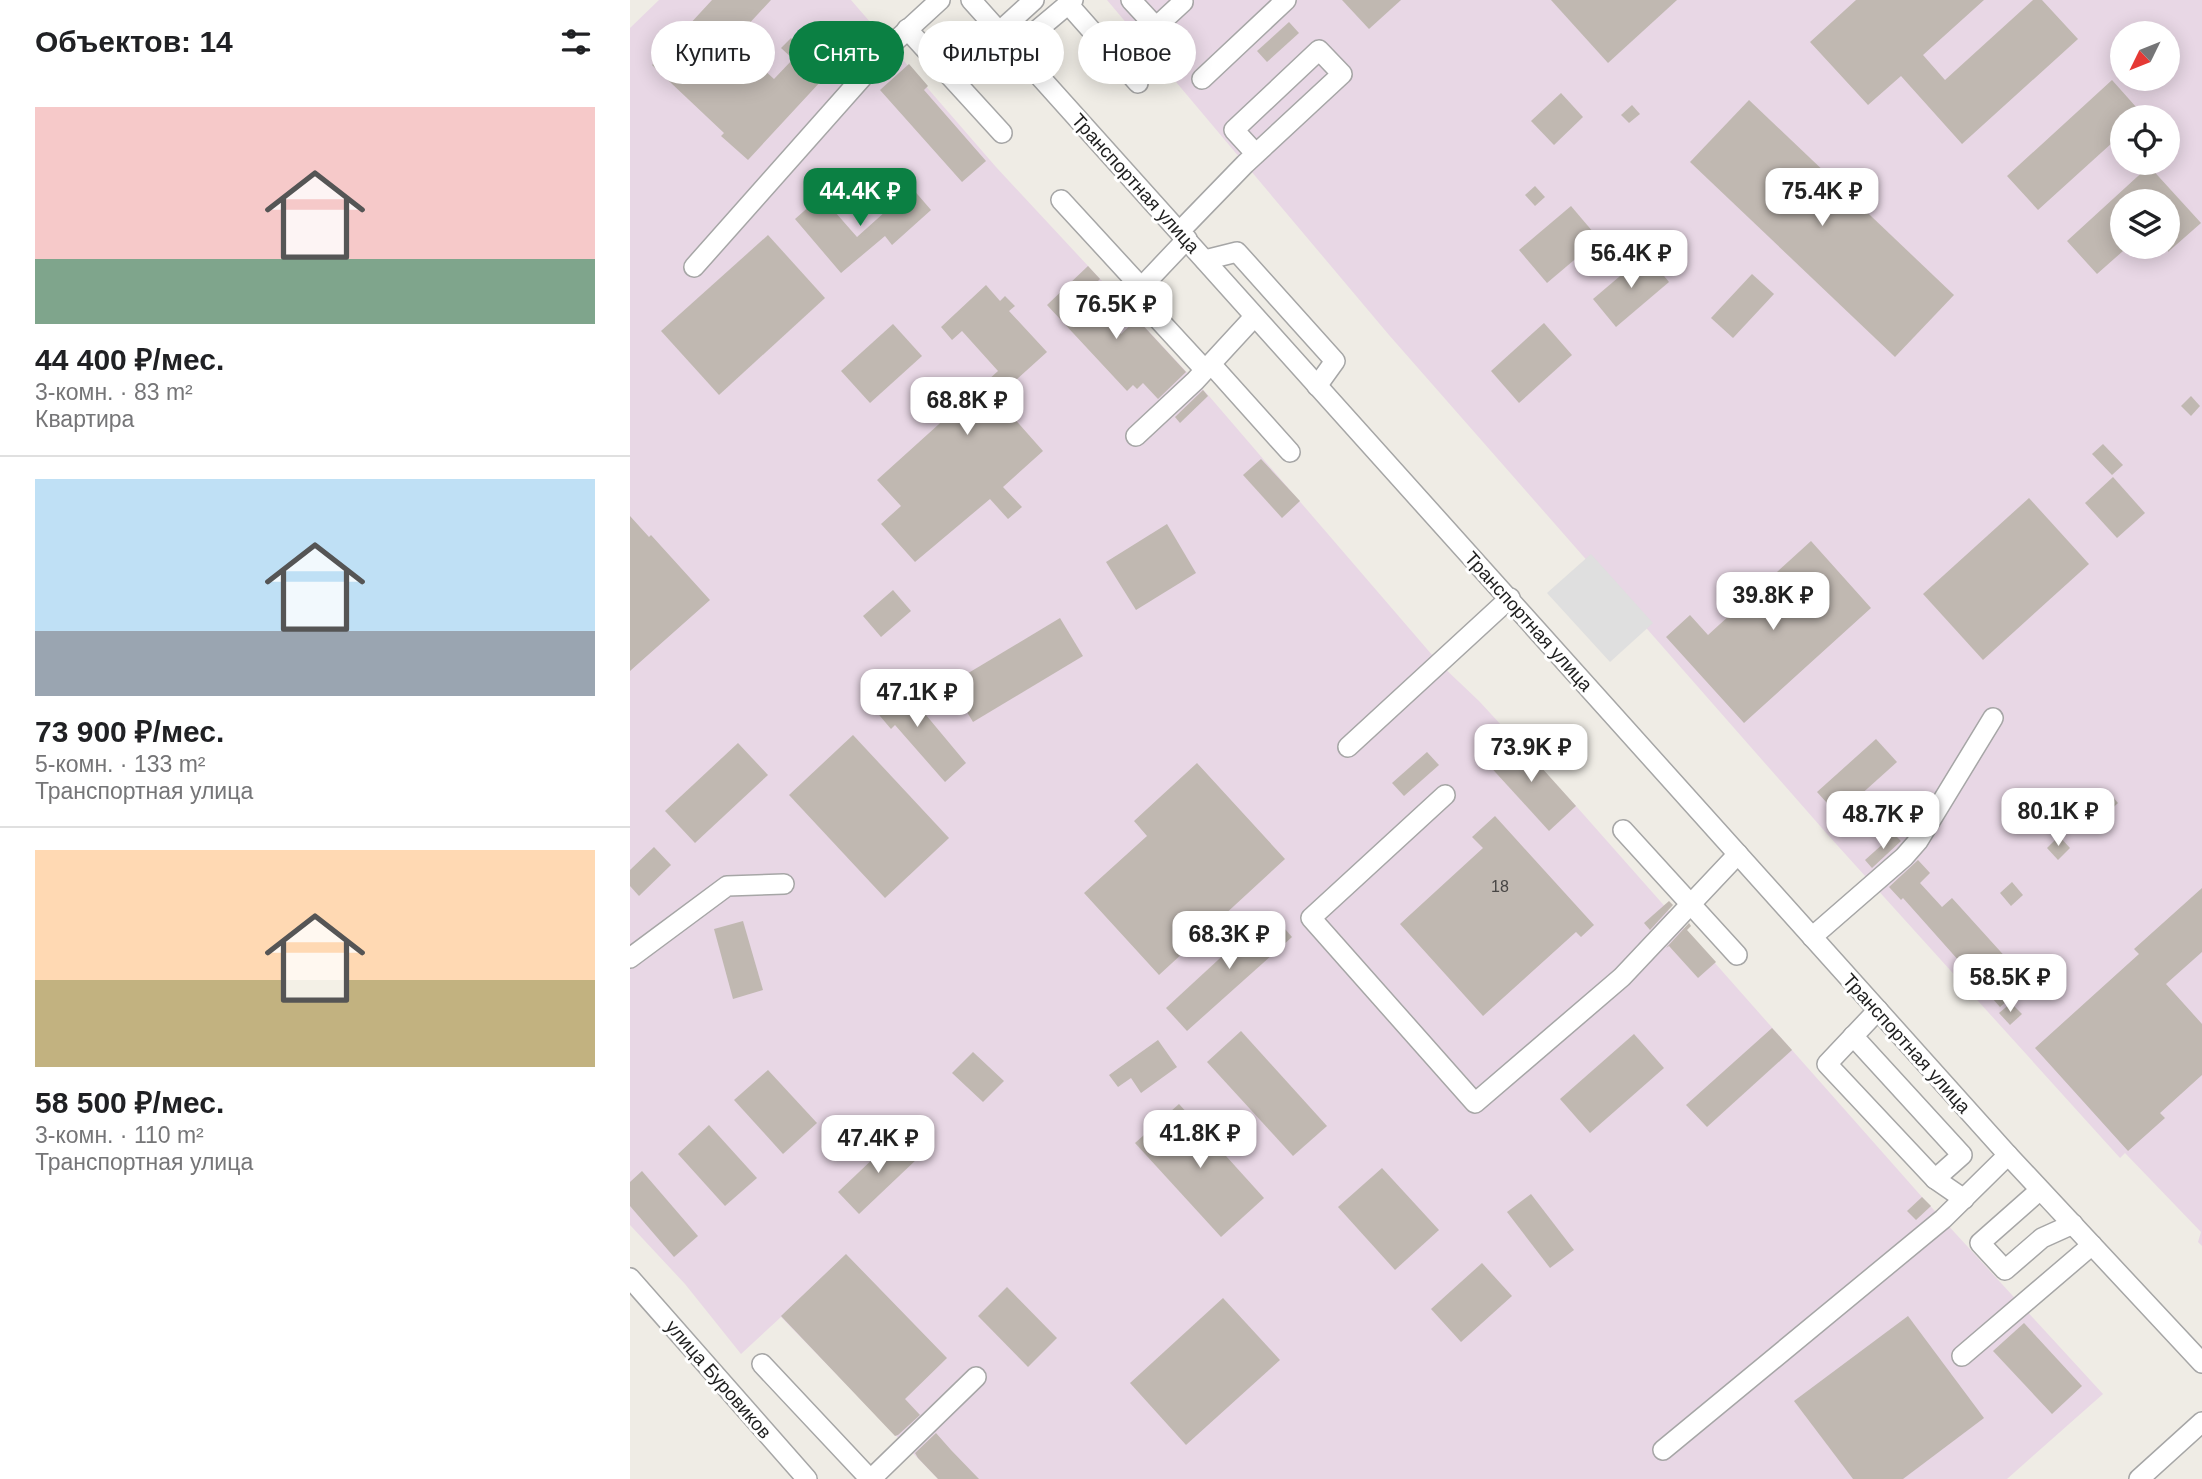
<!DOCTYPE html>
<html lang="ru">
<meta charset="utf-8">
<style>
body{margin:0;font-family:Arial,sans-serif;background:#f2f2f2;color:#202124;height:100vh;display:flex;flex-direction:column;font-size:26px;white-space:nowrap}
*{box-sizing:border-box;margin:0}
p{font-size:23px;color:#757577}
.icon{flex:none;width:38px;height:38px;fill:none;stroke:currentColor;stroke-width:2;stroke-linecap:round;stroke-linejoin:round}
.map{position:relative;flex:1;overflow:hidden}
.side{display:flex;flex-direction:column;background:#fff;width:630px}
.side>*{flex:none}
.hud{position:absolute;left:21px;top:21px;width:665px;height:63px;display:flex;gap:14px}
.needle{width:46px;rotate:227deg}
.controls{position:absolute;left:1480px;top:21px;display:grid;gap:14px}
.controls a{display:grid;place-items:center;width:70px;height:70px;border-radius:50%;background:#fff;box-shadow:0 4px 18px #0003;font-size:35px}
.price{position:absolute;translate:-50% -60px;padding:0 16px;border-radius:14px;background:#fff;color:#222;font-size:23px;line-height:46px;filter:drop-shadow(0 2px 4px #0008)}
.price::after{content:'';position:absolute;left:50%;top:42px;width:21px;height:16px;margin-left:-10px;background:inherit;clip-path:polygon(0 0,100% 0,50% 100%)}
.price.selected{background:#0b8043;color:#fff}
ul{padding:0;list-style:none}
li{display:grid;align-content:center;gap:14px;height:371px;padding:0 35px}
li+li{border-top:2px solid #e0e0e0}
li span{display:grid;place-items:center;height:217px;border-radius:0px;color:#555}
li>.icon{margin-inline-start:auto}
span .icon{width:126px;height:126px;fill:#fffc;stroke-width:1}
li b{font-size:30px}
h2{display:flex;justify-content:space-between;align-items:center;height:84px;padding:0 35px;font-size:30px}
.tag{padding:0 24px;border-radius:32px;background:#fff;box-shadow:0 4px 18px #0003;font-size:24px;line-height:63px}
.tag.selected{background:#0b8043;color:#fff}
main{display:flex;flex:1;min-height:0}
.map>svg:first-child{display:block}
.industrial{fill:#e8d7e5;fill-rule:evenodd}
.parking{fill:#dfdfdf}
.building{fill:#c0b8b1}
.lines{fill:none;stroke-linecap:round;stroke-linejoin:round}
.minor-casing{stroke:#a6a6a6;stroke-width:22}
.minor{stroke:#fff;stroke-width:19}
.labels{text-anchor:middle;stroke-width:6;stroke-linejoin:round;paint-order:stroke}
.number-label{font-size:16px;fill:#474544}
.street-label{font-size:19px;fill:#1f1f1f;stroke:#fff}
</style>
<main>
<section class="side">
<h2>Объектов: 14<svg class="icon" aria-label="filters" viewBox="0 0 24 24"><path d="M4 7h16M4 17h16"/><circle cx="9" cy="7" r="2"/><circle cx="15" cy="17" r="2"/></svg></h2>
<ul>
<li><span style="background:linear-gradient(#f6c9c9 70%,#7fa58c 0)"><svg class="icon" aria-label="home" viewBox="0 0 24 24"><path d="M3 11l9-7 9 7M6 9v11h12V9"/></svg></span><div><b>44 400 ₽/мес.</b><p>3-комн. · 83 m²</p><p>Квартира</p></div></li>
<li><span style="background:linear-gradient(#bfe0f5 70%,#9aa5b1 0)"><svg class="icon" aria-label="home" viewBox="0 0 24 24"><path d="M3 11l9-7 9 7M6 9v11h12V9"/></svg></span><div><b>73 900 ₽/мес.</b><p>5-комн. · 133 m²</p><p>Транспортная улица</p></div></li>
<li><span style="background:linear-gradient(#ffd9b3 60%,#c2b280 0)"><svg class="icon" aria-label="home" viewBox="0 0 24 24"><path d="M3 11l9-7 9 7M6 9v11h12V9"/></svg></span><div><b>58 500 ₽/мес.</b><p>3-комн. · 110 m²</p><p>Транспортная улица</p></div></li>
</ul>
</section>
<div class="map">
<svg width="1572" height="1479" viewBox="0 0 1572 1479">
<rect width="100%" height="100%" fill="#efece5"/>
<g class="industrial">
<polygon points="29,0 221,0 366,167 579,396 809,663 849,701 946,806 1292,1197 1473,1394 1377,1479 308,1479 151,1317 111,1354 55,1284 0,1225 0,28"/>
<path d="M477 0H1572V1246L1568 1242 1571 1232 1495 1153 1490 1158 1198 835 759 335ZM1493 33H1538V79H1493ZM1493 117H1538V163H1493ZM1493 201H1538V247H1493Z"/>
</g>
<polygon class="parking" points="961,554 1023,623 980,662 917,593"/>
<g class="building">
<polygon points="82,0 141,0 103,41 144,79 163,59 151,48 161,38 172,49 190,29 217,53 118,160 91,136 94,133 22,65"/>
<polygon points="712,0 771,0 739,29"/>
<polygon points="921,0 1047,0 978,63"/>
<polygon points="1226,0 1354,0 1293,55 1315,80 1403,0 1412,0 1448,39 1332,144 1271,76 1238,105 1180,42"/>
<polygon points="659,22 669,33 637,62 627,51"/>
<polygon points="279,64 298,86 294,90 356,161 332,182 250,90"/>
<polygon points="1482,80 1515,117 1493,117 1493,133 1408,210 1377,176"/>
<polygon points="931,93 953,117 924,145 901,121"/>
<polygon points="1119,100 1324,295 1265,357 1060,162"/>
<polygon points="1002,105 1010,114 999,123 991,115"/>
<polygon points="1519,166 1571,223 1538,252 1538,201 1493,201 1493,251 1467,274 1437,241"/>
<polygon points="905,186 915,197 905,206 895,195"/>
<polygon points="282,188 301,210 262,245 255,236 211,273 165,219 191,196 227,237 256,211 252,207 262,198 265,202"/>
<polygon points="941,206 969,239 917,283 889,250"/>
<polygon points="138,235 195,298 89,395 31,331"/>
<polygon points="1016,254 1039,282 986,327 963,299"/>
<polygon points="458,266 470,279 454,295 491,334 507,319 556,372 528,399 513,383 507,389 503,385 497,391 417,305"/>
<polygon points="1122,274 1144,294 1103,338 1081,318"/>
<polygon points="356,285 370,301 375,296 385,306 379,311 417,352 366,398 413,451 373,487 392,507 378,519 360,499 285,562 251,524 271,506 247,480 329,406 319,395 336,380 346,391 368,371 332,331 322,340 311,327"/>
<polygon points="914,323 942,355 889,403 861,371"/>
<polygon points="263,324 292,356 240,403 211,371"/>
<polygon points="573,390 578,396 550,423 545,417"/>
<polygon points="1561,396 1570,406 1561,416 1551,406"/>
<polygon points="1473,444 1493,465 1482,475 1462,454"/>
<polygon points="631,459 670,501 652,518 613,475"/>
<polygon points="1483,477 1515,513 1487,538 1455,503"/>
<polygon points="1399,498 1459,564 1353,660 1293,594"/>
<polygon points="0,516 19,537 21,535 80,600 0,671"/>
<polygon points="537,524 566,573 506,610 476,562"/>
<polygon points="1181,541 1241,608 1114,723 1036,637 1060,615 1078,635"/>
<polygon points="263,590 281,611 251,637 233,616"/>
<polygon points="430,618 453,656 343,722 320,684"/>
<polygon points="266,679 336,763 315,782 265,725 261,729 239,703"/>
<polygon points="223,735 319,838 255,898 159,795"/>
<polygon points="884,737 946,806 919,831 856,762"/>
<polygon points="1246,739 1267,762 1208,815 1187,792"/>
<polygon points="108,743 138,775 65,843 35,811"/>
<polygon points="797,752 809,765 774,796 762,783"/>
<polygon points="567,763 655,859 529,975 454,893 517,836 504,821"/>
<polygon points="1477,790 1488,803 1475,815 1464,802"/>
<polygon points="865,816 964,925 951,937 946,932 853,1016 770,924 853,848 842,837"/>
<polygon points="1264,834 1271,841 1242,868 1235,860"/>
<polygon points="1429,836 1440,848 1428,860 1417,848"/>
<polygon points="24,847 41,865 9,896 0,886 0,870"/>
<polygon points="1288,860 1300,873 1290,883 1312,907 1322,898 1398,982 1370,1007 1273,898 1271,900 1259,887"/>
<polygon points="1382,882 1393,895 1381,906 1370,893"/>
<polygon points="1572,888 1572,952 1536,984 1572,1024 1572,1075 1530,1113 1535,1118 1498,1151 1405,1048 1509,954 1504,949"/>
<polygon points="1039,901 1043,905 1020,930 1014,923"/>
<polygon points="640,912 662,937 557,1031 536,1008"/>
<polygon points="113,921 133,990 103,999 84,929"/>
<polygon points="1059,923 1061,926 1057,930 1086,962 1068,978 1039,946 1036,948"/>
<polygon points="1381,1003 1392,1014 1380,1025 1369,1013"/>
<polygon points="1142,1028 1162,1050 1077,1127 1056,1105"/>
<polygon points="611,1031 697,1126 663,1156 577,1062"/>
<polygon points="1004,1034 1034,1068 960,1133 930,1099"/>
<polygon points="528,1040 547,1067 511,1093 501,1078 488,1087 479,1075"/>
<polygon points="343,1052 374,1081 353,1102 322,1073"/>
<polygon points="138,1070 187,1123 153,1154 104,1100"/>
<polygon points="549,1104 634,1198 591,1237 505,1143"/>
<polygon points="79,1125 127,1178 95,1206 48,1154"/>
<polygon points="267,1136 288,1158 229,1214 208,1192"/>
<polygon points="752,1168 809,1230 765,1270 708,1207"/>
<polygon points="12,1171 68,1236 44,1257 0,1206 0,1182"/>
<polygon points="901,1194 944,1250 920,1268 877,1212"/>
<polygon points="1292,1197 1301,1206 1286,1220 1277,1211"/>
<polygon points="216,1254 317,1358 275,1399 290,1415 268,1435 265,1436 151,1316"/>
<polygon points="852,1263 882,1296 831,1342 801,1309"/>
<polygon points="377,1287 427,1338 398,1367 348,1316"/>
<polygon points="593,1298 650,1360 556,1445 500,1383"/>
<polygon points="1278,1316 1354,1418 1273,1479 1223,1479 1164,1401"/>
<polygon points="1394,1323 1452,1386 1422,1414 1363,1351"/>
<polygon points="306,1433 321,1450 349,1479 308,1479 288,1458 285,1453"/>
</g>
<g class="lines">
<defs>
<g id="minor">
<polyline points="341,0 1378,1155 1572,1363"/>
<polyline points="501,0 526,27 553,2 551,0"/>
<polyline points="438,4 508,83"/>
<polyline points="277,29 372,133"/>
<polyline points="370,31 404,0"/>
<polyline points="386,48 443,0"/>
<polyline points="572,79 656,0"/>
<polyline points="431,200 511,287"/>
<polyline points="550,231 615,164 712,74 689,50 604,130 626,154"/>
<polyline points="557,239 505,294 575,370"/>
<polyline points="575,260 607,252 705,361 687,386"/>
<polyline points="64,267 261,45 310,0"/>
<polyline points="581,364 660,452"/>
<polyline points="506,436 565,381 624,317"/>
<polyline points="718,747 880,598"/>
<polyline points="815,795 681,918 845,1103 992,977 1108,854"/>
<polyline points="993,830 1107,955"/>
<polyline points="1182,937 1274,857 1288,841 1363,718"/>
<polyline points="0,958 97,886 154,884"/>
<polyline points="1248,1010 1197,1064 1305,1179 1334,1199"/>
<polyline points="1223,1036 1332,1155 1305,1179"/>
<polyline points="1410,1190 1350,1243 1375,1270 1412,1238 1443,1224"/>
<polyline points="0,1278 177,1479"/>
<polyline points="1332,1356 1462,1245"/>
<polyline points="132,1364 240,1479"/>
<polyline points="1033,1450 1313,1219 1378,1155"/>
<polyline points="241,1479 346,1377"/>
<polyline points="1509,1479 1572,1422"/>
</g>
</defs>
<use href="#minor" class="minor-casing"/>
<use href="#minor" class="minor"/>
</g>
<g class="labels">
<g class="number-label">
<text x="870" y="892">18</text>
</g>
<g class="street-label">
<text transform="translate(506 183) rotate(48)" y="7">Транспортная улица</text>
<text transform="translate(899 621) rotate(48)" y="7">Транспортная улица</text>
<text transform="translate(1277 1043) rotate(48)" y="7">Транспортная улица</text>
<text transform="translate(89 1379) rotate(49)" y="7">улица Буровиков</text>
</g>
</g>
</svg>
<div class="controls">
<a><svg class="needle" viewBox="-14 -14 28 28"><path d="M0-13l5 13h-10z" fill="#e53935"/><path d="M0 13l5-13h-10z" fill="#757577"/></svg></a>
<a><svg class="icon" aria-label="locate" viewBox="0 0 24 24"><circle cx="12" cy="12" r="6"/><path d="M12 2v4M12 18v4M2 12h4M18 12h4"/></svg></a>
<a><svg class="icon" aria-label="layers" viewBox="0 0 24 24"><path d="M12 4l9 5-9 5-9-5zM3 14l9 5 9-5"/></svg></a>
</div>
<b class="price selected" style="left:230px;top:228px">44.4K ₽</b>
<b class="price" style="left:1192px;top:228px">75.4K ₽</b>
<b class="price" style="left:1001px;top:290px">56.4K ₽</b>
<b class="price" style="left:486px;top:341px">76.5K ₽</b>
<b class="price" style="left:337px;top:437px">68.8K ₽</b>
<b class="price" style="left:1143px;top:632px">39.8K ₽</b>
<b class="price" style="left:287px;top:729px">47.1K ₽</b>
<b class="price" style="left:901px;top:784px">73.9K ₽</b>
<b class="price" style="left:1428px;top:848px">80.1K ₽</b>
<b class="price" style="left:1253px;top:851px">48.7K ₽</b>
<b class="price" style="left:599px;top:971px">68.3K ₽</b>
<b class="price" style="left:1380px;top:1014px">58.5K ₽</b>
<b class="price" style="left:570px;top:1170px">41.8K ₽</b>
<b class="price" style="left:248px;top:1175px">47.4K ₽</b>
<div class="hud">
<a class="tag">Купить</a>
<a class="tag selected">Снять</a>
<a class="tag">Фильтры</a>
<a class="tag">Новое</a>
</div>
</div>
</main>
